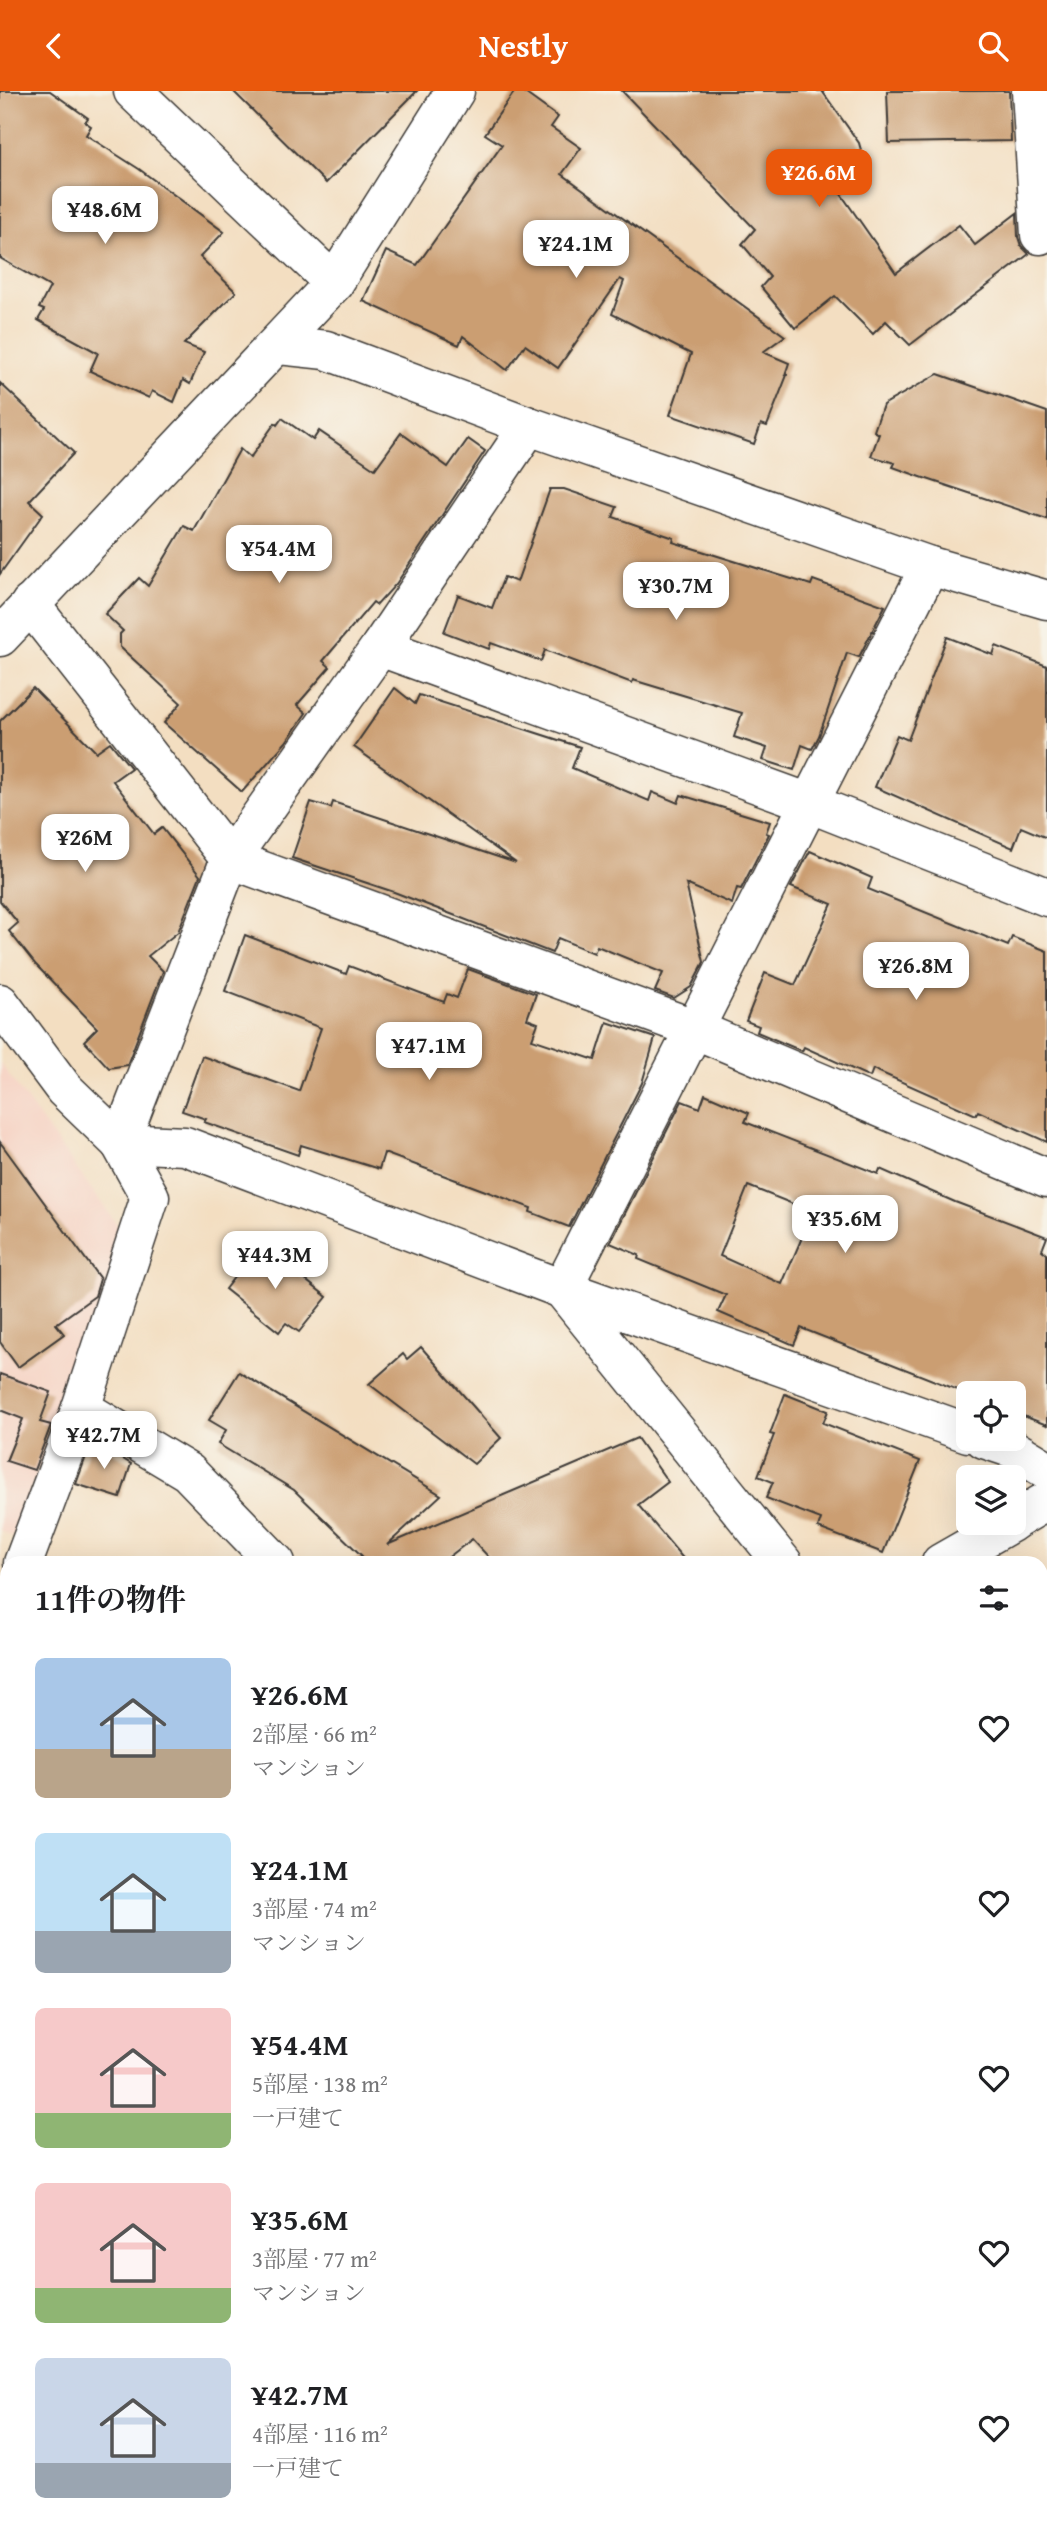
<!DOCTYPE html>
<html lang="ja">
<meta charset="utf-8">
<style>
body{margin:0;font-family:"Gentium Book Plus","Noto Serif JP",serif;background:#f2f2f2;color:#202124;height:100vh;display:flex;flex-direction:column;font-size:26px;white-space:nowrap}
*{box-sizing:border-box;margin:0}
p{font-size:23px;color:#757577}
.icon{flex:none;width:38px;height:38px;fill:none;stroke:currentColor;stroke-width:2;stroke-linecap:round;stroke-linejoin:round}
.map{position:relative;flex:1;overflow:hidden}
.drawer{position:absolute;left:0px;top:1465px;width:1048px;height:975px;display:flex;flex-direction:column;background:#fff;border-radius:21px 21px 0 0;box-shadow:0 7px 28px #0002}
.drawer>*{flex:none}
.buttons{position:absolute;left:956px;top:1290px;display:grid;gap:14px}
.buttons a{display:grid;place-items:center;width:70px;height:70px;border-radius:10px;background:#fff;box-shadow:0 7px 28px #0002;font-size:35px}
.price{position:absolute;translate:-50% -60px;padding:0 16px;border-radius:14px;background:#fff;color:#222;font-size:23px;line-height:46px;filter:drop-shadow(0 2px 4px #0008)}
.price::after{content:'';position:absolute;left:50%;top:42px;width:21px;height:16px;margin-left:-10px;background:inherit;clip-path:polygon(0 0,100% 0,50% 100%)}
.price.current{background:#ea580c;color:#fff}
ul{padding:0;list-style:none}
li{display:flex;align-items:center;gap:21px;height:175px;padding:0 35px}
li span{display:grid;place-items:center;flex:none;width:196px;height:140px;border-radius:10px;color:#555}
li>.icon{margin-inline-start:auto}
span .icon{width:84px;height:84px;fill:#fffc;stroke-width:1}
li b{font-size:30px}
h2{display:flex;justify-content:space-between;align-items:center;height:84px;padding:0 35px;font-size:30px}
header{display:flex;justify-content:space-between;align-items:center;height:91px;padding:0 35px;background:#ea580c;color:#fff;font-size:32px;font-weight:800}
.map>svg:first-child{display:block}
.built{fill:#f6d2c3}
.building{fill:#cb9e72;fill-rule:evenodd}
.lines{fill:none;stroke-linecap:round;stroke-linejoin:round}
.minor-casing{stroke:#3c3935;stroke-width:41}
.tertiary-casing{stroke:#3c3935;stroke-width:41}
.minor{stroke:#fff;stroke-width:38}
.tertiary{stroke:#fff;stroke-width:38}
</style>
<header><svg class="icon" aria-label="back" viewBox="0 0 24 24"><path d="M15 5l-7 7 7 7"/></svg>Nestly<svg class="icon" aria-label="search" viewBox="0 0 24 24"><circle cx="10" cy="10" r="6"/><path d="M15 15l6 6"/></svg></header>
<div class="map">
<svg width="1047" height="2439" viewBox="0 0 1047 2439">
<rect width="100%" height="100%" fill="#f7f3e8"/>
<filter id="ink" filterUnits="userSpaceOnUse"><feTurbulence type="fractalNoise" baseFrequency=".0143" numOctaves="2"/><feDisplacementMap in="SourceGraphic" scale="14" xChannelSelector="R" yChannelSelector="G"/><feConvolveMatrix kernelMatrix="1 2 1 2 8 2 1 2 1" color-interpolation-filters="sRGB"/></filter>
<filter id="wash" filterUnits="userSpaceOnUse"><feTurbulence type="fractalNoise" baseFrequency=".00686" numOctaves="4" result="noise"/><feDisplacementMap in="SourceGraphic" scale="28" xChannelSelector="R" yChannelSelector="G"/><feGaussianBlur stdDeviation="1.57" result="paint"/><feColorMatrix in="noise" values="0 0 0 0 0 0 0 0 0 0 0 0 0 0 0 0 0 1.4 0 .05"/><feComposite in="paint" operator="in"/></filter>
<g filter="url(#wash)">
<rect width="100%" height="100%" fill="#f3dec1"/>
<polygon class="built" points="0,972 126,1146 13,1446 0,1439"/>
<g id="blocks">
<g class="building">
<polygon points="0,0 50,0 88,27 85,31 91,35 86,44 139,78 224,141 200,166 236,201 184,253 204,261 190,293 183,289 174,311 152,300 149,307 90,280 98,262 38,229 44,219 39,217 50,196 0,167"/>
<polygon points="233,0 417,0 326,92"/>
<polygon points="515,0 522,0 558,26 551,36 581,57 562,83 785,245 763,261 789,272 785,284 787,284 767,335 761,333 754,353 670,324 691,263 612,223 624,190 620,188 558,277 525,254 507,279 463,245 459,254 363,210 386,160 417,174 502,54 485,43"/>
<polygon points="622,0 822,0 859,52 866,78 858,83 861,89 841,103 896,182 959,134 975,154 1017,122 1018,146 1021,155 1029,163 910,254 886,230 873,243 835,205 795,237 761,196 770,186 742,153 755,138"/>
<polygon points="887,0 1009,0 1011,50 889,52"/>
<polygon points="938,283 1047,321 1047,428 921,386 893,376 895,372 871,365 879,343 874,340 883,314"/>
<polygon points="0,292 74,362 29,410 43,423 0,483"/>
<polygon points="282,327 313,349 319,340 375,378 401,342 448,376 468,348 485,360 396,493 377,514 373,511 323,570 330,576 297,614 306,622 286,651 242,701 164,632 181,612 120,556 120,543 123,540 105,523 139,487 148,495 184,435 194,440 240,358 250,367 275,332 277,334"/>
<polygon points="550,398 564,398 617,416 613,426 674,447 673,451 811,494 813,489 885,515 859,566 847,562 819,645 812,658 802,654 794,679 763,669 767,657 734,646 742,622 633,589 632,592 545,559 541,570 491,552 489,558 444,541 458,504 492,517 504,486 517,491"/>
<polygon points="947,546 993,564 996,555 1047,575 1047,747 1021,736 1013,757 875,696 897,644 908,649"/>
<polygon points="33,597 96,661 110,651 131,677 113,690 154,743 162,737 200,785 178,841 148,865 163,880 127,974 109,977 84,950 97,937 36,874 9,840 18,832 0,810 0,630"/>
<polygon points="395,597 415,613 419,604 580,656 572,677 649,710 652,701 678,712 681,704 770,731 766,742 769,743 741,798 737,797 732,813 686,793 704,871 691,896 674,907 655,900 663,882 597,855 594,862 558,847 552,862 394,801 292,767 311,711 331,717 333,711 516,772 354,656"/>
<polygon points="810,760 872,787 868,798 1008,855 1012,846 1047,860 1047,1051 978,1020 976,1024 873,978 870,986 804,956 802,960 757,941 759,935 746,930 765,882 795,894 832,813 791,796"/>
<polygon points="245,844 346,883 349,875 444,911 447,903 457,907 468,878 536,903 527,928 538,932 532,948 595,969 607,931 655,947 642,992 569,1136 530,1121 531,1117 384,1062 379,1078 301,1054 298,1064 204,1031 206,1028 182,1020 202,965 299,1000 321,937 225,900"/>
<path d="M705 1003 749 1022 745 1031 878 1083 880 1078 955 1111 1047 1146 1042 1159 1047 1163V1334L1013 1321V1302L968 1303 801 1237 794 1254 718 1221 726 1204 638 1168 639 1164 610 1152 682 1010 700 1017ZM748 1095 813 1121 782 1193 720 1165Z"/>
<polygon points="0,1051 100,1188 95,1205 56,1233 64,1243 18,1276 0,1251"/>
<polygon points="260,1153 327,1206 299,1241 286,1232 279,1241 225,1198"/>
<polygon points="421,1256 501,1347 474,1373 369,1293 403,1263 407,1268"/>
<polygon points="239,1281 441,1404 387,1454 637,1347 668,1391 638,1414 687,1472 494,1472 472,1448 441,1472 346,1472 362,1465 294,1399 218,1353 226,1339 209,1329"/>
<polygon points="0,1283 51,1301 40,1331 51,1334 34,1379 6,1370 23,1328 0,1319"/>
<polygon points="785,1303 828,1320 823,1332 920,1370 883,1462 818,1437 821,1428 766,1407 773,1391 758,1385 774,1344 770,1343"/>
<polygon points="92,1349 131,1373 120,1407 76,1393"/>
</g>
</g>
</g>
<g filter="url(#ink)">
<use href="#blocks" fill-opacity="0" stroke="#3c3935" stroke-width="2"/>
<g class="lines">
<defs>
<g id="minor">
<polyline points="133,0 334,192 455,0"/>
<polyline points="1031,0 1040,144"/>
<polyline points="30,513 230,768 682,933 1047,1087"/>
<polyline points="380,556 796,707 1047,806"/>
<polyline points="120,1052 185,1055 562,1198 968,1342"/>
<polyline points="81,1317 188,1381 276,1472"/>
<polyline points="984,1348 1011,1357 1047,1379"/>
<polyline points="1013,1430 1047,1410"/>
<polyline points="23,1472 81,1317 150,1106 120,1052 230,768 380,556 529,335"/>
<polyline points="783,1472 562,1198 930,475"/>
<polyline points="941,1472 1011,1432"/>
<polyline points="0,1535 7,1516"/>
<polyline points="1041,1586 1047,1586"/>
<polyline points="1041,2313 1047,2315"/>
<polyline points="0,2380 7,2376"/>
<polyline points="680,2439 689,2432"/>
</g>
<g id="tertiary">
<polyline points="279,254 326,259 529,335 930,475 1047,509"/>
<polyline points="0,546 334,192"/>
<polyline points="0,912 64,998 120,1052"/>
</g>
</defs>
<use href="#minor" class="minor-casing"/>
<use href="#tertiary" class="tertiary-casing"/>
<use href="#minor" class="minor"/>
<use href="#tertiary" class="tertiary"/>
</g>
</g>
</svg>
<div class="buttons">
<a><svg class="icon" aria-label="locate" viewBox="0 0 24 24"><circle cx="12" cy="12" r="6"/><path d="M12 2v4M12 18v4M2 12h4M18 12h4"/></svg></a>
<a><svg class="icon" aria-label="layers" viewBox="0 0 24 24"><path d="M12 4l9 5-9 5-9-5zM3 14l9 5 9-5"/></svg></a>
</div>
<b class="price current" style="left:819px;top:118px">¥26.6M</b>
<b class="price" style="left:105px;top:155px">¥48.6M</b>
<b class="price" style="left:576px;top:189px">¥24.1M</b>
<b class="price" style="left:279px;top:494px">¥54.4M</b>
<b class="price" style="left:676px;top:531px">¥30.7M</b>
<b class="price" style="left:85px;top:783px">¥26M</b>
<b class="price" style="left:916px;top:911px">¥26.8M</b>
<b class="price" style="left:429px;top:991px">¥47.1M</b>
<b class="price" style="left:845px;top:1164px">¥35.6M</b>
<b class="price" style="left:275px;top:1200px">¥44.3M</b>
<b class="price" style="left:104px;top:1380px">¥42.7M</b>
<section class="drawer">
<h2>11件の物件<svg class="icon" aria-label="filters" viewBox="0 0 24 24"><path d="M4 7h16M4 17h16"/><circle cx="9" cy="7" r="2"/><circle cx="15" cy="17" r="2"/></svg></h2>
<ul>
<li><span style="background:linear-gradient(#a9c7e8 65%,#b9a48a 0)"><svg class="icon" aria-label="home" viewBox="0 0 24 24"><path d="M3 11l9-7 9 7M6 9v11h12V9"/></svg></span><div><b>¥26.6M</b><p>2部屋 · 66 m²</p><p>マンション</p></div><svg class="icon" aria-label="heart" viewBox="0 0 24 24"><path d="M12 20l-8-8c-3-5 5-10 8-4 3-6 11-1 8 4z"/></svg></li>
<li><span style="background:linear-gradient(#bfe0f5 70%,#9aa5b1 0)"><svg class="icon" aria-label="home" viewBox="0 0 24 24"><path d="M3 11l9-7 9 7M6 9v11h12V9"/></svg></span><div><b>¥24.1M</b><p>3部屋 · 74 m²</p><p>マンション</p></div><svg class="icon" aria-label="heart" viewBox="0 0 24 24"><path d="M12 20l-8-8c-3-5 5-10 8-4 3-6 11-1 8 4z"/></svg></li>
<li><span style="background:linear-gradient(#f6c9c9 75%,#8fb573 0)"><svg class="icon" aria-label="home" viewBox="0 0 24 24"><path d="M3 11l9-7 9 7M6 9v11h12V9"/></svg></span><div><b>¥54.4M</b><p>5部屋 · 138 m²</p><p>一戸建て</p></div><svg class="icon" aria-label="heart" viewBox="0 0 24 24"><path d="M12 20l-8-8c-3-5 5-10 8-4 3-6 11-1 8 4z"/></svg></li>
<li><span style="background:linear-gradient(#f6c9c9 75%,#8fb573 0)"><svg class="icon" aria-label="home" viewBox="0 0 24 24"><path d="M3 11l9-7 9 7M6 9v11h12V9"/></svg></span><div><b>¥35.6M</b><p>3部屋 · 77 m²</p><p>マンション</p></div><svg class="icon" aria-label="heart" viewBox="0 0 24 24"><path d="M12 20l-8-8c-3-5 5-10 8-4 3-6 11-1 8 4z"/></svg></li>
<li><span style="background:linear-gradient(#c9d6e8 75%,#9aa5b1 0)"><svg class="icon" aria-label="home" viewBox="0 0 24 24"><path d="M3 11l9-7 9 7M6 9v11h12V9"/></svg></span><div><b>¥42.7M</b><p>4部屋 · 116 m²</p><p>一戸建て</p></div><svg class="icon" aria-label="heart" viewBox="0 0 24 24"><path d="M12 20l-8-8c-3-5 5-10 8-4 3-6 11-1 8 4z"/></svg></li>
</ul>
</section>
</div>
